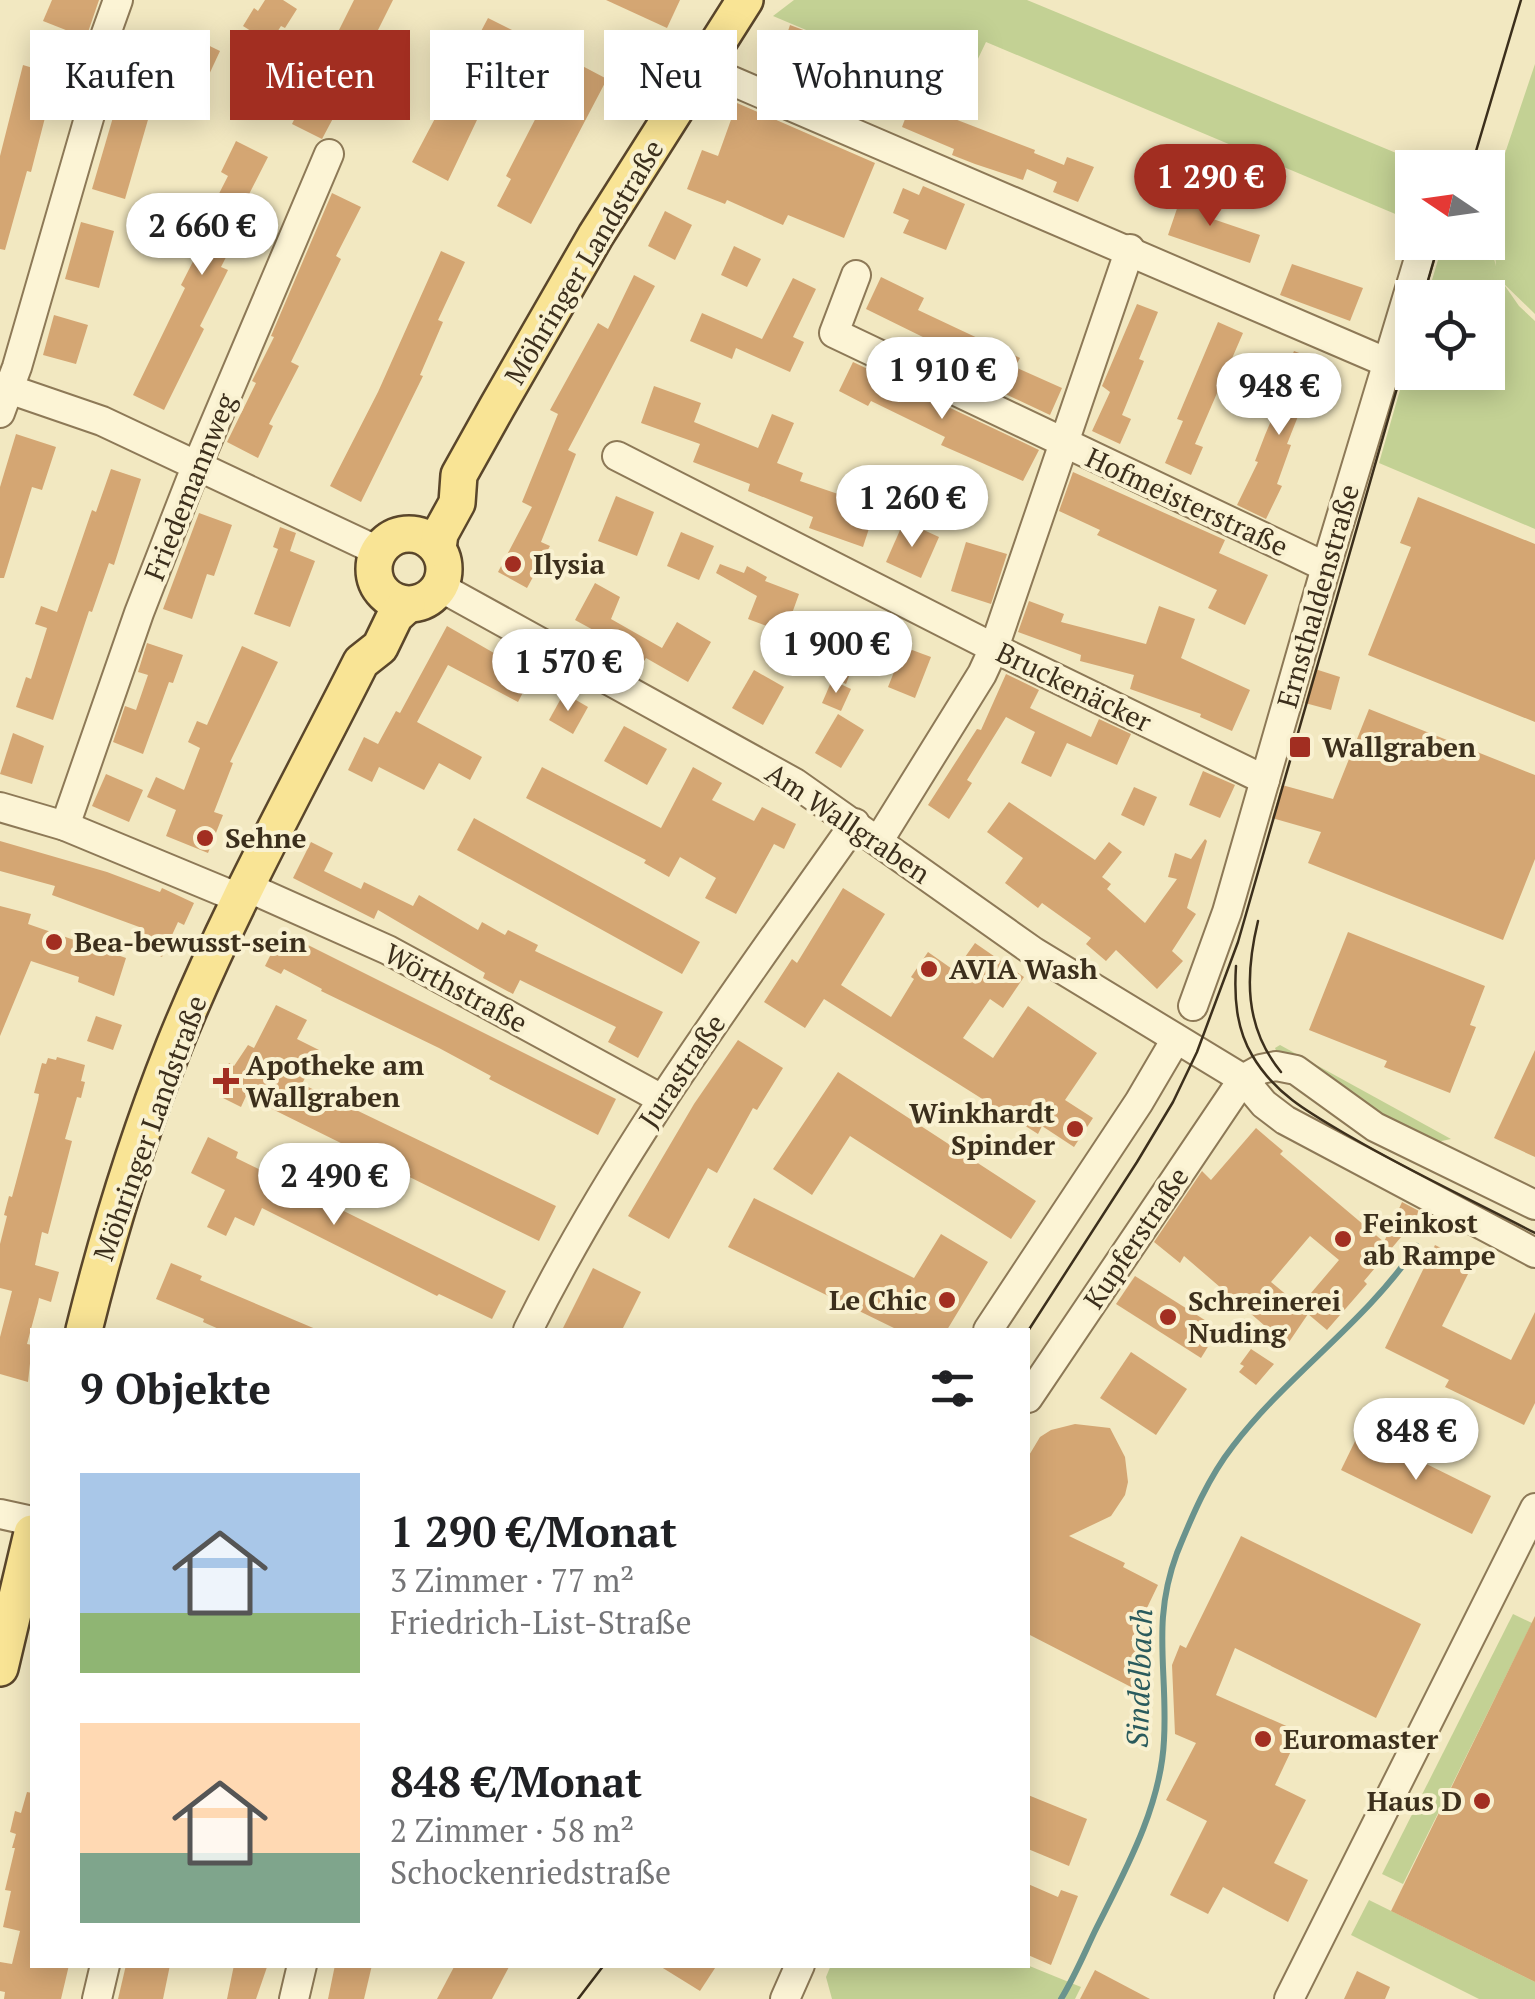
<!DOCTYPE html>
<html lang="de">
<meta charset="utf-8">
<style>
body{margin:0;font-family:"PT Serif",serif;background:#f2f2f2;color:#202124;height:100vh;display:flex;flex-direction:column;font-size:38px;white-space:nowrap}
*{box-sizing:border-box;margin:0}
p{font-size:32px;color:#757577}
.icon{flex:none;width:55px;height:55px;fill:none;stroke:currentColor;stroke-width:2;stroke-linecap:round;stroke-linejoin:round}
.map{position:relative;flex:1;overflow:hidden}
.side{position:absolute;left:30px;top:1328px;width:1000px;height:640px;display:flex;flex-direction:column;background:#fff;border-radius:0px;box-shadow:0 5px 25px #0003}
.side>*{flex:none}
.top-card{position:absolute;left:30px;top:30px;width:1000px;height:90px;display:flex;gap:20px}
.needle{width:65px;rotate:283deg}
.buttons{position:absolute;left:1395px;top:150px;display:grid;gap:20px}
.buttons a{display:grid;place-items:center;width:110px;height:110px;border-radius:0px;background:#fff;box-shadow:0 5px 25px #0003;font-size:50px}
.price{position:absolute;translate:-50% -85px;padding:0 22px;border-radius:35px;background:#fff;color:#222;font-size:32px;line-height:65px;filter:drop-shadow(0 2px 5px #0008)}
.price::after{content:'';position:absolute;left:50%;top:60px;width:30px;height:22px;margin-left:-15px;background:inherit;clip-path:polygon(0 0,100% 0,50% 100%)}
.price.current{background:#a22e21;color:#fff}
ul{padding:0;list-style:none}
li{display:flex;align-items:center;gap:30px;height:250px;padding:0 50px}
li span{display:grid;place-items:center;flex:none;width:280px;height:200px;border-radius:0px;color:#555}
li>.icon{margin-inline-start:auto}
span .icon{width:120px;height:120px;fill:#fffc;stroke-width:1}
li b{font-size:42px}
h2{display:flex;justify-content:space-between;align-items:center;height:120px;padding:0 50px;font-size:42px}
.pill{padding:0 35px;border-radius:0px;background:#fff;box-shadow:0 5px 25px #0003;font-size:35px;line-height:90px}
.pill.current{background:#a22e21;color:#fff}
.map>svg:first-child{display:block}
.green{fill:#c3d194}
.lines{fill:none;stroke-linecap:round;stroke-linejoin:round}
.stream{stroke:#6a938d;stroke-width:6}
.building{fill:#d4a673;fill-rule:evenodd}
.minor-casing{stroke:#8d7957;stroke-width:32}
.major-casing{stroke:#5a462b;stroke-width:40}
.minor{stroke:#fcf4d5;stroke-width:28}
.major{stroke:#f9e495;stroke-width:35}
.tram{stroke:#3c2f1c;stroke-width:2.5}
.poi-dot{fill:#a22e21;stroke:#f9f1d1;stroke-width:4}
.labels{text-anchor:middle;stroke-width:8;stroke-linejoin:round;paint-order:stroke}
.street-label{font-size:28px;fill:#3c2f1c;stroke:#f9f1d1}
.poi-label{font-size:28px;font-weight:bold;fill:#3c2f1c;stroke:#f9f1d1;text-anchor:start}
.water-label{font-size:30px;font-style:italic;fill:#2a5b5d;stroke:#f9f1d1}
</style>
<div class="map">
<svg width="1535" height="1999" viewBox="0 0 1535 1999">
<rect width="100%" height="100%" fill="#f2e8c1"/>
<g class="green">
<polygon points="794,0 1027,0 1430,167 1412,168 1412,221 986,42 975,65 910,37 896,68 773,16"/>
<polygon points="1535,64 1535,314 1503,283 1519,306 1535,321 1535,529 1379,463 1412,348 1412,372 1488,372 1488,298 1427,297 1443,243 1488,242 1488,236 1496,266 1490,198"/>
<polygon points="1280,1045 1451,1139 1437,1142 1417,1138 1278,1055 1275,1048"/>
<polygon points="1513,1614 1532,1623 1403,1884 1382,1874"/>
<polygon points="1369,1900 1535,1982 1535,1999 1479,1999 1351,1935"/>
<polygon points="831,1965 1027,1965 1081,1987 1075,1999 832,1999 826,1977"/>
</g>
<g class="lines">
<path class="stream" d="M1061 1999C1074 1978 1084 1954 1095 1931 1124 1873 1161 1807 1164 1740 1168 1670 1151 1623 1177 1553 1192 1516 1208 1478 1233 1446 1288 1374 1366 1322 1417 1246"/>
</g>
<g class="building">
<polygon points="52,0 99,0 86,38 43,21"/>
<polygon points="265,0 283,0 297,9 285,28 281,26 272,40 265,40 243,26 254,8 258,11"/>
<polygon points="354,0 393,0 347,92 317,74"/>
<polygon points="606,0 680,0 667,28"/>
<polygon points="488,18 524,36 508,66 555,90 571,60 607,79 531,224 497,206 511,179 506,176 542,106 495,82 448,181 412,162"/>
<polygon points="790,25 806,31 804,35 845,53 841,61 865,71 852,102 828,92 840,64 838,69 798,52 789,78 763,69 776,33 786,37"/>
<polygon points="183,33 220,51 200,94 163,75"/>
<polygon points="23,65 56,75 31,172 27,171 5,250 0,249 0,156"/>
<polygon points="896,80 918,89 914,97 916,93 950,108 947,116 1035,150 1034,153 1064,165 1067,157 1094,167 1078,202 1053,192 1057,182 1027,169 1023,180 975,164 952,155 954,149 902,127 910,106 888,97"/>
<polygon points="121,90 154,99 125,199 92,189"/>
<polygon points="307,93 338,109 322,139 292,124"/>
<polygon points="737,103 875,163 844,238 788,215 783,225 727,200 725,204 687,189 702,150 718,156"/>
<polygon points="236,141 268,157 243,206 250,210 221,267 228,270 200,326 204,329 164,410 133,395 185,288 181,285 210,228 203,225 228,176 221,172"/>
<polygon points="923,186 965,204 946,250 903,233 909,220 893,213 903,188 919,195"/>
<polygon points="1184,188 1213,198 1207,217 1260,235 1250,263 1168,235"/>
<polygon points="332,193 361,207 336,256 341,259 291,362 299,366 269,424 273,426 258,458 227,442 256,383 252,381 274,337 271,336"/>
<polygon points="665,211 692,225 675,260 648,246"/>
<polygon points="81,222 114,231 99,288 65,279"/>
<polygon points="734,246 761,259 747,287 721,275"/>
<polygon points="441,251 465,262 438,320 443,322 420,375 423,376 361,502 330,486 378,392"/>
<polygon points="1292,264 1363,288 1350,321 1280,295"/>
<polygon points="634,275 655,286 568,450 576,454 541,542 550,546 527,588 498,572 532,507 522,502 558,414 550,410 598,323 608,329"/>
<polygon points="881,277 924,298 918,310 1020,358 1015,367 1062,388 1050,415 924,356 931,341 866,309"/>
<polygon points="793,278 816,289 793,337 804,342 790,372 736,348 732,359 690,341 702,313 762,339"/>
<polygon points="1137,304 1158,312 1139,359 1144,361 1122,415 1131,419 1120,444 1092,431 1110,392 1102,386"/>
<polygon points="54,315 88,325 76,364 43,355"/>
<polygon points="1218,322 1243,333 1195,444 1203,447 1191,475 1165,463 1183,421 1177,419"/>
<polygon points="1294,351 1320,361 1287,444 1291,445 1277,484 1282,486 1266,519 1237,505 1258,462 1255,461 1265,435 1288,381 1283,379"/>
<polygon points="853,362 1039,450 1023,481 941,445 945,437 871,401 868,406 839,391"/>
<polygon points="654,386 701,403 694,422 758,448 772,414 794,423 777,463 803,473 800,481 876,507 863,547 809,528 813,517 748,491 750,484 693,462 700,444 641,423"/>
<polygon points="16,434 56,447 42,490 32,487 4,578 0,578 0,487"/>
<polygon points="111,469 141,479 114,565 109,563 92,612 89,611 53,720 16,707 26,677 31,679 47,628 35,624 41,606 57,612 92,510 96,512"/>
<polygon points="1073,472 1225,540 1219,553 1268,575 1245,625 1208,608 1217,590 1097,535 1100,530 1059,511"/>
<polygon points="616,496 654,512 637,556 598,541"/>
<polygon points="1418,497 1535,544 1535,722 1368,655 1411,547 1400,543"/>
<polygon points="199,513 232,525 214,576 207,574 192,619 163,609"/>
<polygon points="904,521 939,537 921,578 886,562"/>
<polygon points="280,527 296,533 290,551 315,561 290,627 254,614 278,549 273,547"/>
<polygon points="681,532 714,546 699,580 667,566"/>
<polygon points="966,542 1007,554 991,604 951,591"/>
<polygon points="720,564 744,573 747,566 767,577 765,581 799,594 785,633 748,619 757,596 716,573"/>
<polygon points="595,583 620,597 611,619 662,648 677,622 711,642 688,682 646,658 641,666 616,650 619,644 575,620"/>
<polygon points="1029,601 1064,614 1061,622 1146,644 1159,606 1195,619 1181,658 1250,690 1232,731 1200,717 1201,714 1130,689 1134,675 1080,661 1081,655 1018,632"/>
<polygon points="836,613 869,626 846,684 793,659 802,638 822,648"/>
<polygon points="447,626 532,675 518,702 448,665 417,722 482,757 470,780 439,763 424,790 379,767 372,782 348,770 364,737 378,744 396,711 400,713"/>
<polygon points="147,643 183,655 173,683 169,682 143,754 113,742 125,706 136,710 148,675 138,672"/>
<polygon points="242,646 278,662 230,762 233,763 214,812 223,815 208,853 166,836 176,810 147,797 156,777 184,790 200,748 188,742 197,721 207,725"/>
<polygon points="904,647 931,657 915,698 888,687"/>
<polygon points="1315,669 1340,677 1331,710 1305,703"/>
<polygon points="754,670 784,687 763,725 732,708"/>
<polygon points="1006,674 1039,690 1030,708 1091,737 1099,719 1131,734 1117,765 1067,743 1051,777 1021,763 1035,732 1006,717 967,780 972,783 949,819 928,805 977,729 981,730"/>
<polygon points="832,680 851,689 841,711 822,703"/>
<polygon points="564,693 588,707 573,734 549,720"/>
<polygon points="1369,709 1535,775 1535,859 1503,940 1308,863 1321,832 1272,818 1282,785 1333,799"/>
<polygon points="838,714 864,730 841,768 815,753"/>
<polygon points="624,726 667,749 647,785 604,761"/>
<polygon points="13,733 44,746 32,784 0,774"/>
<polygon points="542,767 661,828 693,767 722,783 712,800 754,821 762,807 796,824 784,849 774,844 736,914 705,898 716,878 680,857 669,877 644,863 646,860 526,798"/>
<polygon points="1203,771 1235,785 1220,818 1189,805"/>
<polygon points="106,774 143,790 129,822 92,806"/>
<polygon points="1134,787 1157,797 1144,826 1121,815"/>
<polygon points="1009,802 1095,860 1109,842 1122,852 1102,877 1111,884 1107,889 1145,923 1177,879 1168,877 1175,853 1191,859 1205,839 1207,841 1187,908 1196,914 1172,951 1183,961 1157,989 1116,950 1106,961 1086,944 1091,938 1042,903 1038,908 1005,883 1023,858 987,832"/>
<polygon points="474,818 700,942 682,974 457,850"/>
<polygon points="0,841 107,872 160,892 162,888 194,903 184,925 178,922 162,957 135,944 142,928 52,895 55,886 0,871"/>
<polygon points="311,842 333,853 324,871 361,889 364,882 413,906 419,895 478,930 482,922 505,935 508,930 538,945 535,951 663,1012 638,1058 608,1042 616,1027 520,980 513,994 483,978 485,973 378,910 374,919 293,878"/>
<polygon points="843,888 885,914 841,985 891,1017 914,979 911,977 928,952 955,971 975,943 1024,977 1003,1008 990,999 963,1038 993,1058 1028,1006 1097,1053 1065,1100 1093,1118 1074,1147 1042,1126 1038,1134 824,999 805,1028 764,1002 792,959 797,963"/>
<polygon points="0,906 31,914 28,924 126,958 114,996 78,982 79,977 31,961 0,1036"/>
<polygon points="282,932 616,1099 598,1135 489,1079 491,1076 439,1048 321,991 322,989 284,969 281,974 265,966"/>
<polygon points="1348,932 1485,986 1470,1025 1476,1027 1450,1093 1384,1067 1387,1061 1309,1030"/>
<polygon points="276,1005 307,1020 297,1039 319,1050 302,1084 556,1206 539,1241 258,1102 246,1096 241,1107 223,1098 218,1084 229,1063 234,1066 248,1045 254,1048"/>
<polygon points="96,1016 122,1025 113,1050 87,1041"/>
<polygon points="738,1040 783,1068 757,1110 753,1108 717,1173 708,1168 669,1239 628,1216 694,1104"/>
<polygon points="1535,1050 1535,1157 1494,1138"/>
<polygon points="57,1057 85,1065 81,1081 85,1082 81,1098 77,1097 65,1139 72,1141 48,1234 42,1232 35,1265 59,1272 51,1302 39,1298 38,1303 27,1344 32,1345 28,1382 0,1374 0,1337 12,1291 0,1288 0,1244 7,1216 4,1215 9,1196 12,1197 38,1100 39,1094 34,1093 42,1063 46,1064 48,1058 56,1060"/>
<polygon points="838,1072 1036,1201 1011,1239 850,1136 812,1195 773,1169"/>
<path d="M1256 1128 1283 1151 1280 1154 1384 1242 1402 1202 1419 1211 1410 1231 1407 1230 1364 1281 1367 1284 1327 1330 1308 1314 1287 1345 1184 1256 1180 1263 1154 1242 1202 1171 1211 1180ZM1310 1236 1339 1260 1300 1306 1271 1282Z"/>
<polygon points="208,1137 238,1152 236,1158 506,1291 492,1319 439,1294 437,1296 262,1208 254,1226 235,1217 226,1236 207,1227 225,1190 191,1173"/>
<polygon points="754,1198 914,1278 941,1234 988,1262 947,1330 898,1330 728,1247"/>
<polygon points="1435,1245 1473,1264 1442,1326 1511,1360 1535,1312 1535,1403 1524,1425 1445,1387 1449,1380 1385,1348"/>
<polygon points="171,1263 202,1276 200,1280 318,1330 221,1330 203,1322 204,1319 156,1299"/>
<polygon points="593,1268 641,1292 622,1330 562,1330"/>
<polygon points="1135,1276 1219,1329 1201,1358 1116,1304"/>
<polygon points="1251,1349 1274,1364 1256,1385 1239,1372 1244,1366 1240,1364"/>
<polygon points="1131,1352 1187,1389 1156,1435 1100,1398"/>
<polygon points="1075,1424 1110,1428 1125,1457 1128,1482 1125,1495 1111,1516 1069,1536 1125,1563 1123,1567 1158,1585 1131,1641 1141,1646 1143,1682 1133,1688 1028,1634 1028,1457 1040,1437 1051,1430"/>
<polygon points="1360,1431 1491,1496 1472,1534 1341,1470"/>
<polygon points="1241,1536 1421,1624 1376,1718 1235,1648 1216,1695 1300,1732 1275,1785 1306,1800 1274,1863 1308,1880 1288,1922 1223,1887 1208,1914 1170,1895 1207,1821 1166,1800 1196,1743 1175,1734 1172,1665 1180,1645 1186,1648"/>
<polygon points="1535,1616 1535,1982 1391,1911"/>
<polygon points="27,1792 32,1793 32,1965 69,1965 61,1999 4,1999 5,1992 0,1991 0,1962 12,1964 20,1931 3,1927 11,1891 5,1890 15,1848 12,1848 16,1834 10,1832 15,1811 21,1813"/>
<polygon points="1028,1795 1087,1819 1069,1866 1028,1849"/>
<polygon points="1028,1884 1058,1897 1061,1890 1078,1896 1051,1965 1028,1955"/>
<polygon points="126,1965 170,1965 163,1999 118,1999"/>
<polygon points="234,1965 267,1967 256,1999 227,1999"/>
<polygon points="335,1965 372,1965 364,1999 328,1999"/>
<polygon points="455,1965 510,1965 492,1999 437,1999"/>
<polygon points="658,1965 717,1965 700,1991"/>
<polygon points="1095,1970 1150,1999 1080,1999"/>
<polygon points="1357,1971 1390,1987 1385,1999 1344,1999"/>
</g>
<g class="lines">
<defs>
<g id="minor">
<polyline points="702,68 1388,363"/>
<polyline points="856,275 834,333 1326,567"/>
<polyline points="0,386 102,421 378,551"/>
<polyline points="0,413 17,367 100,80 98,56 118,0"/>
<polyline points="617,456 994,648 1265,780"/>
<polyline points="440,587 795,783 1034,952 1243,1079 1264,1104 1285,1120 1535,1253"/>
<polyline points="0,807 65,826 241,899"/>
<polyline points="65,826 139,613 190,482 329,154"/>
<polyline points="879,840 982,674 994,648 1130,249"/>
<polyline points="247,887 388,950 660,1098"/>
<polyline points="1193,1006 1227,912 1326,567 1424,242"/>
<path d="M528 1330C618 1149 739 988 855 823"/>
<polyline points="988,1330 1139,1102 1176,1039"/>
<polyline points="1028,1398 1243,1079 1261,1069 1276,1066 1296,1070 1375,1127 1535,1205"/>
<polyline points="0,1514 32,1521"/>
<polyline points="97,1999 105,1965"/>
<polyline points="294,1999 302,1965"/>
<polyline points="785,1999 800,1965"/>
<polyline points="1289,1999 1535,1508"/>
</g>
<g id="major">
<circle cx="409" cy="569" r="35"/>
<polyline points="438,548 440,534 457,503 459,475 497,407 596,235 745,0"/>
<path d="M84 1330C108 1233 137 1139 174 1046 227 914 297 789 361 662L380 647 395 616 407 605"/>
<polyline points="0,1668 32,1533"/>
</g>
</defs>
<use href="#minor" class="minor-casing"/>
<use href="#major" class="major-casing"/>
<use href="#minor" class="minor"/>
<use href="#major" class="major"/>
<g class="tram">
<polyline points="1471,168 1521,0"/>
<polyline points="1423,298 1439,242"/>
<path d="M1258 921C1245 975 1244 1027 1281 1072"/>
<path d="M1236 966C1234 997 1236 1028 1252 1055 1275 1095 1313 1115 1351 1137 1411 1172 1474 1201 1535 1233"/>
<polyline points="1028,1331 1137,1162 1173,1102 1197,1052 1238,942 1412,336"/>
<polyline points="578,1999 604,1965"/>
</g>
</g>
<g class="poi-dot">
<circle cx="513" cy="564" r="10"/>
<rect x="1288" y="735" width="24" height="24" rx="5"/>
<circle cx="205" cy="838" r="10"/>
<circle cx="54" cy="942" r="10"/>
<circle cx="929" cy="969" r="10"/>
<path d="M221 1066h10v10h10v10h-10v10h-10v-10h-10v-10h10z"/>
<circle cx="1075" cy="1129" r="10"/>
<circle cx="1343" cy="1239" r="10"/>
<circle cx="947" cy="1300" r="10"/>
<circle cx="1168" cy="1317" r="10"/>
<circle cx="1263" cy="1739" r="10"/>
<circle cx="1482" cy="1801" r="10"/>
</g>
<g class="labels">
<g class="street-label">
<text transform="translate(584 262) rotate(-59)" y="10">Möhringer Landstraße</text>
<text transform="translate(190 487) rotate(-68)" y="10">Friedemannweg</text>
<text transform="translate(1187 502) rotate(25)" y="10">Hofmeisterstraße</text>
<text transform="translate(1318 596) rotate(-74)" y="10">Ernsthaldenstraße</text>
<text transform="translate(1074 687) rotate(26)" y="10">Bruckenäcker</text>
<text transform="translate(848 823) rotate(34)" y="10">Am Wallgraben</text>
<text transform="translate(456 988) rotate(28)" y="10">Wörthstraße</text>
<text transform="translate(682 1071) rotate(-56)" y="10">Jurastraße</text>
<text transform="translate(150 1128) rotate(-70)" y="10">Möhringer Landstraße</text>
<text transform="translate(1136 1238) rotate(-56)" y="10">Kupferstraße</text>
</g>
<g class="poi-label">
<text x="533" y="574">Ilysia</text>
<text x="1322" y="757">Wallgraben</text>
<text x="225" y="848">Sehne</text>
<text x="74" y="952">Bea-bewusst-sein</text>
<text x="949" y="979">AVIA Wash</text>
<text x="246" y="1075">Apotheke am<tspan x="246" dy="32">Wallgraben</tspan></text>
<text x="1055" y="1123" text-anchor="end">Winkhardt<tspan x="1055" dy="32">Spinder</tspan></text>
<text x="1363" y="1233">Feinkost<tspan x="1363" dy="32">ab Rampe</tspan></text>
<text x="927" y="1310" text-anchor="end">Le Chic</text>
<text x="1188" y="1311">Schreinerei<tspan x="1188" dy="32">Nuding</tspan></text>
<text x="1283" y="1749">Euromaster</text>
<text x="1462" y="1811" text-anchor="end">Haus D</text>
</g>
<g class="water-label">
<text transform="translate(1140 1678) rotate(-88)" y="10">Sindelbach</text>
</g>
</g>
</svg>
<div class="buttons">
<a><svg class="needle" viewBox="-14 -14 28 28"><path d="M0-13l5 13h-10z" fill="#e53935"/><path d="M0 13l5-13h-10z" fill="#757577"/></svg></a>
<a><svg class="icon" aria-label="locate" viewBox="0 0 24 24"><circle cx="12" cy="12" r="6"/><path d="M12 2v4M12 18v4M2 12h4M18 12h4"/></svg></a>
</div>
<b class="price current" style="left:1210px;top:229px">1 290 €</b>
<b class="price" style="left:202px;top:278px">2 660 €</b>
<b class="price" style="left:942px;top:422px">1 910 €</b>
<b class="price" style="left:1279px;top:438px">948 €</b>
<b class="price" style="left:912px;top:550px">1 260 €</b>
<b class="price" style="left:836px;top:696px">1 900 €</b>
<b class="price" style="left:568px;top:714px">1 570 €</b>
<b class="price" style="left:334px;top:1228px">2 490 €</b>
<b class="price" style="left:1416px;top:1483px">848 €</b>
<div class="top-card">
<a class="pill">Kaufen</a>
<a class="pill current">Mieten</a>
<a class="pill">Filter</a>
<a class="pill">Neu</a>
<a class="pill">Wohnung</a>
</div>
<section class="side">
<h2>9 Objekte<svg class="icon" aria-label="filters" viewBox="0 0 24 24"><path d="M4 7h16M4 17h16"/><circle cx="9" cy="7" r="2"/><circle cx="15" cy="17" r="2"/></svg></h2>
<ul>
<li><span style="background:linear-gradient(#a9c7e8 70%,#8fb573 0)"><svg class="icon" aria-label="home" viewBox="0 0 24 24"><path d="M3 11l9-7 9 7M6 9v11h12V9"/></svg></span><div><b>1 290 €/Monat</b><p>3 Zimmer · 77 m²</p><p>Friedrich-List-Straße</p></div></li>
<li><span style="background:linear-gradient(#ffd9b3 65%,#7fa58c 0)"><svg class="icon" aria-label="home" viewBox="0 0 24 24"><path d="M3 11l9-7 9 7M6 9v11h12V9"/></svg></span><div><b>848 €/Monat</b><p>2 Zimmer · 58 m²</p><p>Schockenriedstraße</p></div></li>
</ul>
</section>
</div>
